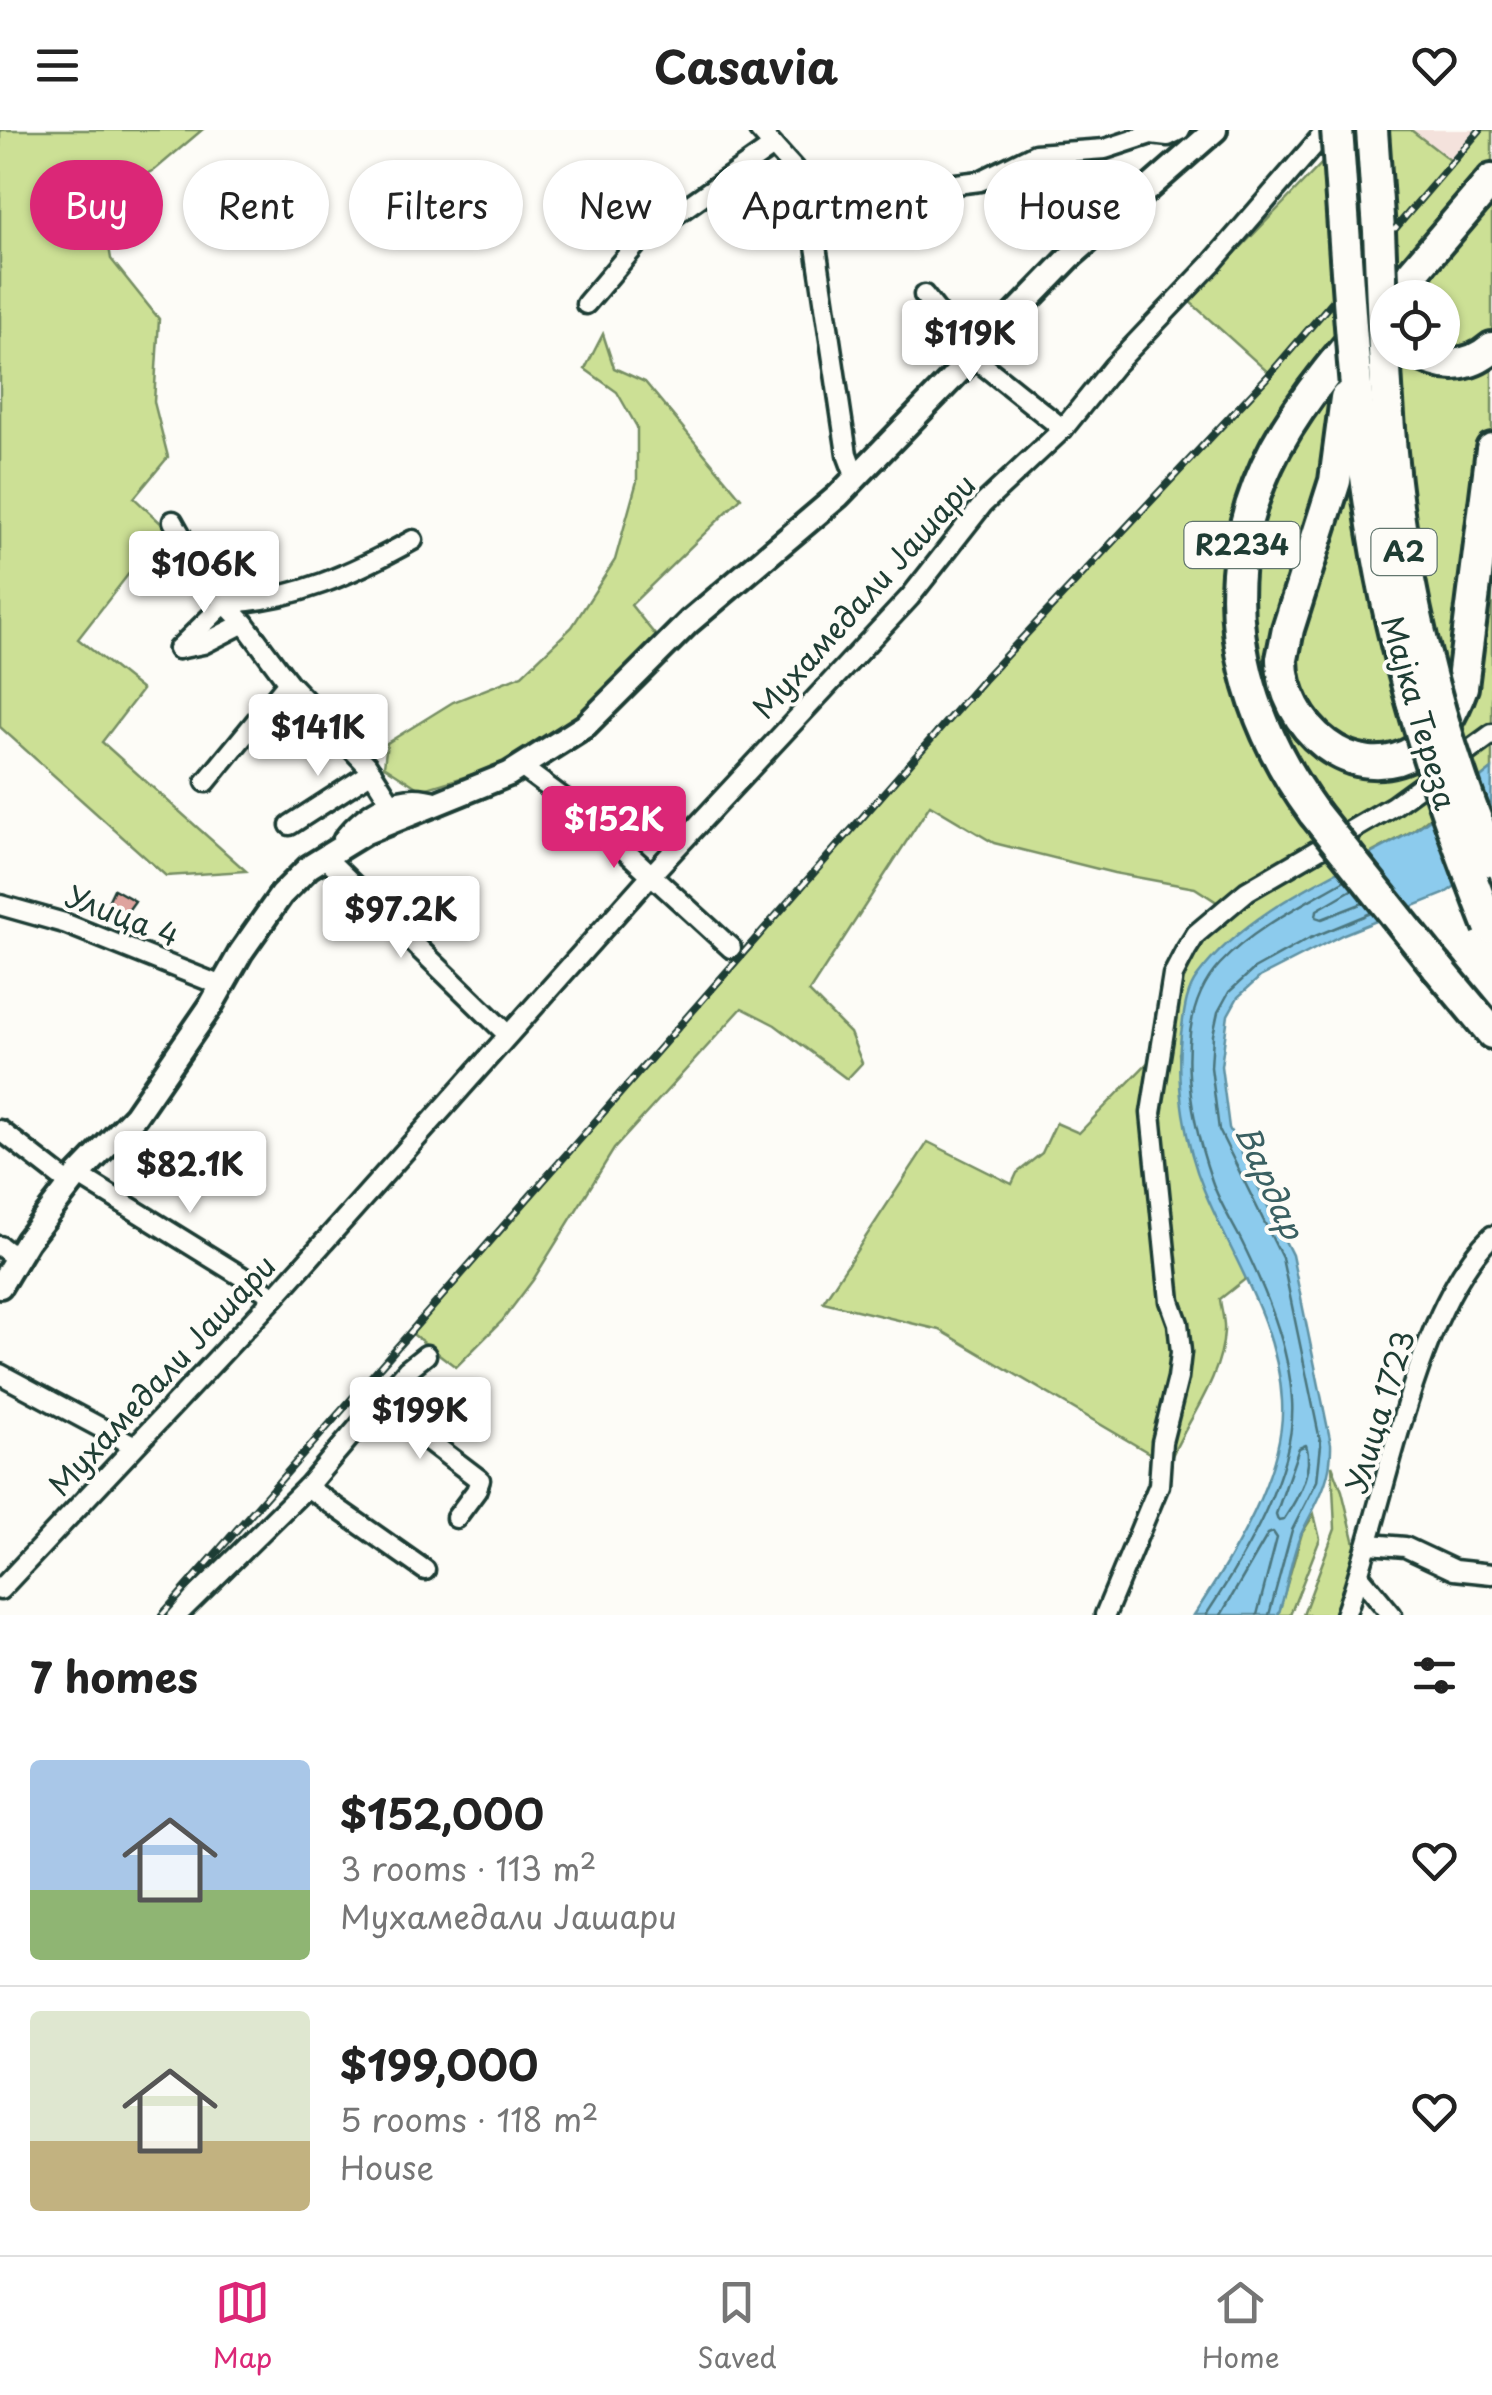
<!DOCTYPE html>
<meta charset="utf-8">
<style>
body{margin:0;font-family:"Playpen Sans",sans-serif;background:#f2f2f2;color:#222;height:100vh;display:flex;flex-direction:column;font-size:38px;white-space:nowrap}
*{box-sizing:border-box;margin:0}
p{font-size:32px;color:#767676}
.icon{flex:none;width:55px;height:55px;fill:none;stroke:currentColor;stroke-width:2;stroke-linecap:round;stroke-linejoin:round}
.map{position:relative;height:1485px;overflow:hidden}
.sheet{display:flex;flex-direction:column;background:#fff;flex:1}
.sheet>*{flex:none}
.guide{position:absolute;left:30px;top:30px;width:1432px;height:90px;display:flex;gap:20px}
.tools{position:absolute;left:1370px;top:150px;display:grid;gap:20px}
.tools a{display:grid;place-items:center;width:90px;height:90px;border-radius:50%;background:#fff;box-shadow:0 2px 8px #0004;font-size:50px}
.price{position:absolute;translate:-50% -85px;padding:0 22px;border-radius:10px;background:#fff;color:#222;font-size:32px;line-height:65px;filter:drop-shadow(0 2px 5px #0008)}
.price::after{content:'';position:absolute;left:50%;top:60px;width:30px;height:22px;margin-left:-15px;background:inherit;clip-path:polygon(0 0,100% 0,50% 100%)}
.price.on{background:#db2777;color:#fff}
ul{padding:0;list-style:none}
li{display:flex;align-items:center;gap:30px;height:250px;padding:0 30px}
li+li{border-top:2px solid #e0e0e0}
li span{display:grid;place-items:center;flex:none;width:280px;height:200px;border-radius:10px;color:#555}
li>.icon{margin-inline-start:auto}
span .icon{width:120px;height:120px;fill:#fffc;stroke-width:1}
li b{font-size:42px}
h2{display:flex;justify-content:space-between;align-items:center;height:120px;padding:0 30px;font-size:42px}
.pill{padding:0 35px;border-radius:45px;background:#fff;box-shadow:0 2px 8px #0004;font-size:35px;line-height:90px}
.pill.on{background:#db2777;color:#fff}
header{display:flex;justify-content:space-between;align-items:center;height:130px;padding:0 30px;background:#fff;font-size:45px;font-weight:700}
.tab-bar{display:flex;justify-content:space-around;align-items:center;height:140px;border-top:2px solid #e0e0e0;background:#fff;font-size:28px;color:#767676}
.tab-bar a{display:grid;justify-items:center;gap:5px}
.tab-bar .on{color:#db2777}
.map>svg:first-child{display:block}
.built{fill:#f4e2dc}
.green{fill:#cce095;stroke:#768e64;stroke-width:2.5;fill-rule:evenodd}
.water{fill:#8ccbed;stroke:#6092a3;stroke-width:2.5}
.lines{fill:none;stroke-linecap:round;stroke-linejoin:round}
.shore{stroke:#4b767e;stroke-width:2.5}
.building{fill:#dea49e;stroke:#1f3d34;stroke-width:2.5}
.minor-casing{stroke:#1f3d34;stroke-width:25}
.secondary-casing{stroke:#1f3d34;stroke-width:30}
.motorway-casing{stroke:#1f3d34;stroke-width:38}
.minor{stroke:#fdfcf7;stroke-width:18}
.secondary{stroke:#fdfcf7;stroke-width:22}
.motorway{stroke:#fdfcf7;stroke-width:30}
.rail-casing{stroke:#1f3d34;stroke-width:8}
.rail{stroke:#fdfcf7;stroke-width:4;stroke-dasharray:11;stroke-linecap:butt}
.motorway-bridge-casing{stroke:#1f3d34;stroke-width:38;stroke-linecap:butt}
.motorway-bridge{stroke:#fdfcf7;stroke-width:30}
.labels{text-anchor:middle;stroke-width:8;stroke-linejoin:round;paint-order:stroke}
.shield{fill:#fdfcf7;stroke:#62766e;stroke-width:2.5}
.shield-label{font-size:28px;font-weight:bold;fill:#1f3d34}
.street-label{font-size:30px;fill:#1f3d34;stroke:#fdfcf7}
.water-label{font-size:32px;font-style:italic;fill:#3a6062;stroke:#fdfcf7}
</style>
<header><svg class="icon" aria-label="menu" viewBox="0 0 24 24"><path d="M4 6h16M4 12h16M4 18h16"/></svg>Casavia<svg class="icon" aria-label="heart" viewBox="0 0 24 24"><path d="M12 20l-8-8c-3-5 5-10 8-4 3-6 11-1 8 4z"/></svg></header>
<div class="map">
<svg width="1492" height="1485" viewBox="0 0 1492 1485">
<rect width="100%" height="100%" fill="#fdfcf7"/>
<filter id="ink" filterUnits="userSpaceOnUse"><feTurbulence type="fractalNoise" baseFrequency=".01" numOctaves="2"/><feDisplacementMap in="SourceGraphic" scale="20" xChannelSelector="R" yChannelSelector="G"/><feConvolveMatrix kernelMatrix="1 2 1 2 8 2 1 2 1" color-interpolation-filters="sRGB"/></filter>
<g filter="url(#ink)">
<polygon class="built" points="1411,0 1480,0 1453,33"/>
<g class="green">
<polygon points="0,0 202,0 156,39 101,67 111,129 159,189 154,272 168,327 134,368 165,397 78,509 142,560 102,612 246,741 166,746 0,597"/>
<path d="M1354 0H1411L1450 30 1438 51 1480 0H1492V639L1412 701 1358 730 1179 923C1184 1017 1206 1065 1248 1147L1220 1169C1221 1179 1225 1191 1224 1201 1222 1247 1189 1288 1171 1328L1161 1330 940 1200 823 1172 928 1012 1012 1054 1017 1043 1042 1023 1056 993 1079 1003 1158 922 1186 820 1229 780 1195 758 1114 743 994 713 930 675 809 862 850 903 862 933 847 949 775 895 742 878 614 1019 533 1150 502 1191 456 1237 410 1202 983 550 1270 244 1189 171ZM1388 168H1442V222H1388Z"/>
<polygon points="603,204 614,238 645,252 741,368 631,475 660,511 574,595 504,635 421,660 384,636 387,613 453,572 522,545 572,497 615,430 637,351 637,297 617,262 585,239"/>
<polygon points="1332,1335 1342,1361 1359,1430 1337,1485 1303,1485 1335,1399"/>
<polygon points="1314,1384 1320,1409 1290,1485 1278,1485 1302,1403"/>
</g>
<path class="water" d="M1492 639 1490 732 1444 764 1344 804 1260 847 1238 867 1228 885 1221 936 1229 998 1292 1125 1331 1314C1332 1350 1317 1372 1302 1402 1290 1427 1288 1459 1278 1485H1194C1231 1429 1286 1342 1282 1271 1278 1193 1233 1130 1204 1060 1185 1014 1175 954 1181 904 1184 885 1185 863 1197 847 1247 779 1337 744 1408 704 1438 686 1465 660 1492 639Z"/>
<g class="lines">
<g class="shore">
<polyline points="1353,759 1317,780 1316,787 1322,789 1363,773"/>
<path d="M1306 1315C1314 1340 1298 1368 1284 1389L1278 1390 1276 1384 1299 1318Z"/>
<path d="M1206 1485C1243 1429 1297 1340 1292 1270 1289 1215 1266 1161 1242 1112 1232 1092 1219 1072 1212 1051 1190 988 1169 888 1220 834 1254 798 1302 775 1345 750"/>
<polyline points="1221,1485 1268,1404 1273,1402 1277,1408 1257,1485"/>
<polyline points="1269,1485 1292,1400 1317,1351 1321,1315 1282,1128 1219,1000 1211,937 1213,905 1218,882 1229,862 1254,839 1308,809 1371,783"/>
</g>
</g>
<polygon class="building" points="114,759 135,771 122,789 103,782"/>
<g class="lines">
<defs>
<g id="minor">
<polyline points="759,0 795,40 809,69 847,324 856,348"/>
<polyline points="908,60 980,51 1035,24 1105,19 1151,4 1168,6 1180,0"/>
<polyline points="924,165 973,227 1063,299"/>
<polyline points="586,174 641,109 773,16"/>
<polyline points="173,391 211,459 244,493 288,552 367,635 390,671"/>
<path d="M178 519 225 473C293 471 354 443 413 410"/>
<polyline points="178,519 203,514 244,493"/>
<polyline points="520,636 586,685 731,818"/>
<polyline points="206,652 288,552"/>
<polyline points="290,695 372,642"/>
<path d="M343 709C366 680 401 659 437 672"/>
<polyline points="325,727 507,904"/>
<polyline points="0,775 64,793 222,856"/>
<polyline points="0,1000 71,1055"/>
<polyline points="78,1045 275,1167"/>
<polyline points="0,1116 17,1129"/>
<polyline points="0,1244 133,1315"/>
<polyline points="375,1276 392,1283 480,1350 476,1361 456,1388"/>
<polyline points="307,1357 425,1440"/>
<polyline points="1370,1414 1405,1417 1454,1440 1492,1444"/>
<polyline points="1359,1445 1392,1485"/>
<polyline points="0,1460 275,1167 653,743 910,467 983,374 1063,299 1113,237 1211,134 1327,0"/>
<polyline points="177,1485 307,1357 407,1240 426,1225"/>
<polyline points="1105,1485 1159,1355 1162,1312 1178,1248 1181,1222 1178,1193 1170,1171 1151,983 1173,845 1186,820 1196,804 1247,761 1393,676 1492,604"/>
<path d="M1345 1485C1384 1381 1414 1180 1492 1106"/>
</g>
<polyline id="secondary" points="0,1156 27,1111 78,1045 135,986 210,877 241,822 281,765 309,737 366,702 509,644 585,596 689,492 838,366 1069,128 1215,0"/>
<g id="motorway">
<polyline points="1372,0 1379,101"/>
<polyline points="1391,168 1492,50"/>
<path d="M1418 222C1443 239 1469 238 1492 218"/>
<path d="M1282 529C1282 595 1353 660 1417 620 1441 606 1453 582 1462 557L1492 319"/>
<path d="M1314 683C1233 572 1209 443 1276 317 1305 264 1347 216 1388 171"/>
<polyline points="1437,837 1492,903"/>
</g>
</defs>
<use href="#minor" class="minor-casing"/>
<use href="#secondary" class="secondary-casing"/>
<use href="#motorway" class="motorway-casing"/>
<use href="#minor" class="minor"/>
<use href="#secondary" class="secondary"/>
<use href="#motorway" class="motorway"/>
<defs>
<polyline id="rail" points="162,1485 983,550 1271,243 1480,0"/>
</defs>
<use href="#rail" class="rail-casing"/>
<use href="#rail" class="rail"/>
<defs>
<g id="motorway-bridge">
<path d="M1337 0C1348 141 1353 285 1378 425 1401 554 1442 675 1490 797"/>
<path d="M1379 101C1383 193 1385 285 1397 376 1413 497 1446 618 1492 731"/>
<polyline points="1282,529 1288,499 1335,351 1346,268"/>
<polyline points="1314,683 1437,837"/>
</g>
</defs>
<use href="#motorway-bridge" class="motorway-bridge-casing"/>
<use href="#motorway-bridge" class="motorway-bridge"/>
</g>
</g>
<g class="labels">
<g class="shield">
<rect x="1184.5" y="392" width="115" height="46" rx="8"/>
<rect x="1371.5" y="399" width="65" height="46" rx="8"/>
</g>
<g class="shield-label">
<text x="1242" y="425">R2234</text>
<text x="1404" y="432">A2</text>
</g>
<g class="street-label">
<text transform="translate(865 467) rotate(-48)" y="10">Мухамедали Јашари</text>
<text transform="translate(1418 583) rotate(74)" y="10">Мајка Тереза</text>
<text transform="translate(122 787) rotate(21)" y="10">Улица 4</text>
<text transform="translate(163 1246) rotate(-47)" y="10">Мухамедали Јашари</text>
<text transform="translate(1381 1282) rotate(-73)" y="10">Улица 1723</text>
</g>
<g class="water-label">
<text transform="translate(1269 1052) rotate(66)" y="11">Вардар</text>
</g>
</g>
</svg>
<div class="tools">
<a><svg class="icon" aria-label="locate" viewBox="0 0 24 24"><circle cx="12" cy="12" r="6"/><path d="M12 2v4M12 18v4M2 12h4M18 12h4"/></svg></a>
</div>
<b class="price" style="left:970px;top:255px">$119K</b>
<b class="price" style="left:204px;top:486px">$106K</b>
<b class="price" style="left:318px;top:649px">$141K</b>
<b class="price on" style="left:614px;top:741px">$152K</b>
<b class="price" style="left:401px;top:831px">$97.2K</b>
<b class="price" style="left:190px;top:1086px">$82.1K</b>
<b class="price" style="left:420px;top:1332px">$199K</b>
<div class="guide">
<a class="pill on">Buy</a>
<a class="pill">Rent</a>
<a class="pill">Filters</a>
<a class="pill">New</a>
<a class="pill">Apartment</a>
<a class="pill">House</a>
</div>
</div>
<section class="sheet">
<h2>7 homes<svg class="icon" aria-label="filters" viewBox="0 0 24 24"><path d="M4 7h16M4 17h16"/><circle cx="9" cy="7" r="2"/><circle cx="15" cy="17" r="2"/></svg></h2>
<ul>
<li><span style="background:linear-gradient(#a9c7e8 65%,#8fb573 0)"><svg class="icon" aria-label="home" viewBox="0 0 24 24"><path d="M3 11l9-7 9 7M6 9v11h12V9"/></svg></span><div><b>$152,000</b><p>3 rooms · 113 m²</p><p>Мухамедали Јашари</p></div><svg class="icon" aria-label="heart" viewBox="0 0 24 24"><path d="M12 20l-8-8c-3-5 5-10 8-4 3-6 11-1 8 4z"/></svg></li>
<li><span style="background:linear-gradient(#dfe7d0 65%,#c2b280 0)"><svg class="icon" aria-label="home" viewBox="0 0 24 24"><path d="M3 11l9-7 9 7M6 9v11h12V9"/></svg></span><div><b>$199,000</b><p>5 rooms · 118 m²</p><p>House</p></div><svg class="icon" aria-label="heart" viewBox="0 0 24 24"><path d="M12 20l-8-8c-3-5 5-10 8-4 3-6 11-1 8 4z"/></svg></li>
</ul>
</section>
<nav class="tab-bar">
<a class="on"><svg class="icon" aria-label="map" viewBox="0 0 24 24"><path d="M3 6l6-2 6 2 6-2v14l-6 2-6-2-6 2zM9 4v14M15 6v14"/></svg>Map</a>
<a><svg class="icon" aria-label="saved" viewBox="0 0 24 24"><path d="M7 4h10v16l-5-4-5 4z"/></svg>Saved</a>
<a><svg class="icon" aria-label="home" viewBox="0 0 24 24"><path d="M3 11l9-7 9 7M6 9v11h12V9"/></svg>Home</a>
</nav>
